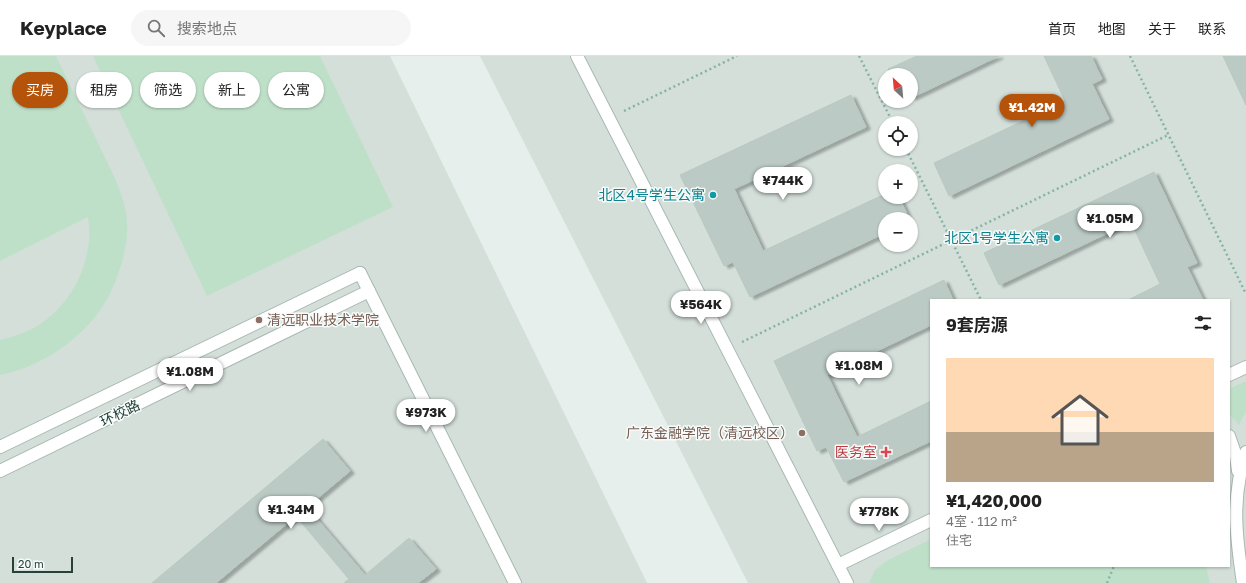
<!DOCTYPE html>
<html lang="zh">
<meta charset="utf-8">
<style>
body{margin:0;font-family:"Golos Text","Noto Sans SC",sans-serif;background:#f6f6f6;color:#222;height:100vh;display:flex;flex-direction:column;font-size:15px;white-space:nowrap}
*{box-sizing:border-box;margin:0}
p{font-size:13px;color:#767676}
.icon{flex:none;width:22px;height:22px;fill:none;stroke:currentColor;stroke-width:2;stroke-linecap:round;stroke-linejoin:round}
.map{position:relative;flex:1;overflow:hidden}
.panel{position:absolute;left:930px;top:243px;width:300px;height:268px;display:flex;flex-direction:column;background:#fff;border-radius:0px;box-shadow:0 1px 3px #0004}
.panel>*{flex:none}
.top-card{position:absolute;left:12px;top:16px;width:380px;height:36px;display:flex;gap:8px}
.needle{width:26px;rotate:334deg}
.tools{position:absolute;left:878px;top:12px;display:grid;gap:8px}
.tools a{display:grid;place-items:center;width:40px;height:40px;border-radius:50%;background:#fff;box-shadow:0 1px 3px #0004;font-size:20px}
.scale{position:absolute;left:12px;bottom:10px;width:61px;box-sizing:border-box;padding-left:4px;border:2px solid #24423a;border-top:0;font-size:11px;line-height:14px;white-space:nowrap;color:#24423a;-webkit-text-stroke:3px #f7fbf9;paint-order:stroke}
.price{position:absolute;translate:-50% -34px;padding:0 9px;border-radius:14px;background:#fff;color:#222;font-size:13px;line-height:26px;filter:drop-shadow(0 1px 2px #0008)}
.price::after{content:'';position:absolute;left:50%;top:24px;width:12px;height:9px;margin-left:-6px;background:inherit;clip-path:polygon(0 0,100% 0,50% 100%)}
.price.selected{background:#b45309;color:#fff}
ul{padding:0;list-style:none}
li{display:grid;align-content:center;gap:8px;height:212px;padding:0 16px}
li span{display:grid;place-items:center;height:124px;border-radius:0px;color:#555}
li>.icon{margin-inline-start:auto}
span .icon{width:72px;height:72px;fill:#fffc;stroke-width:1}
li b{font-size:17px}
h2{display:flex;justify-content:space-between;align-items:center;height:48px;padding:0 16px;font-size:17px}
.pill{padding:0 14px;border-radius:18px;background:#fff;box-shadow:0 1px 3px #0004;font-size:14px;line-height:36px}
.pill.selected{background:#b45309;color:#fff}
header{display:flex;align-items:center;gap:24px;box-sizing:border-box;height:56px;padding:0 20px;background:#fff;border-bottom:1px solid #e0e0e0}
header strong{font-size:19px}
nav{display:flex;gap:22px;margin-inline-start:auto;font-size:14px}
.search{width:280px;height:36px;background:#f6f6f6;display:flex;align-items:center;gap:10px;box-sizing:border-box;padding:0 14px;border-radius:22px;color:#767676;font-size:15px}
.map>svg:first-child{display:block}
.built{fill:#d4dfda;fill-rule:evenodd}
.green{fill:#bfe0c8}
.building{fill:#bbcac4;stroke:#b8c9c2;filter:url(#shadow)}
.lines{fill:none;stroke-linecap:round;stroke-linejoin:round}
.minor-casing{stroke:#a8b8b2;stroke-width:14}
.tertiary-casing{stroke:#a8b8b2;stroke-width:14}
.path{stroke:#86b3a5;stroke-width:2.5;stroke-dasharray:2 3;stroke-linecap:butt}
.minor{stroke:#fff;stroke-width:12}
.tertiary{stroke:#fff;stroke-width:12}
.culture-dot{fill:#0f9aa8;stroke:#f7fbf9;stroke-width:1.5}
.education-dot{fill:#8d6e63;stroke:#f7fbf9;stroke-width:1.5}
.health-dot{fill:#e0444e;stroke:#f7fbf9;stroke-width:1.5}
.labels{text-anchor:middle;stroke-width:3;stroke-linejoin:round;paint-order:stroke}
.culture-label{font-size:14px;fill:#0d838f;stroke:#f7fbf9;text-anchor:end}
.education-label{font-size:14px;fill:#785e54;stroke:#f7fbf9;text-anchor:start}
.street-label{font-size:14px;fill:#24423a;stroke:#f7fbf9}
.health-label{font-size:14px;fill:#be3a42;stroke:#f7fbf9;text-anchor:end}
</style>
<header>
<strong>Keyplace</strong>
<div class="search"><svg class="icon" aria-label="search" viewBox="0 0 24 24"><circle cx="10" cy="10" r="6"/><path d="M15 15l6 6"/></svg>搜索地点</div>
<nav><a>首页</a><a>地图</a><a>关于</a><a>联系</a></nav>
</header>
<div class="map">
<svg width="1246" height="527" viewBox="0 0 1246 527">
<defs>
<filter id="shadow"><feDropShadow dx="4.5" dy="2.5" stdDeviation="1" flood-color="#0004"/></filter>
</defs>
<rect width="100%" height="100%" fill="#e6efeb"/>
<g class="built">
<polygon points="0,0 390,0 647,527 0,527"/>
<path d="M480 0H1246V527H748ZM885 19H911V45H885ZM885 67H911V93H885ZM885 115H911V141H885ZM885 163H911V189H885ZM931 244H1229V510H931Z"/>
</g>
<g class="green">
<path d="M0 0H56C70 29 84 58 98 87 108 108 120 129 125 152 129 169 127 186 123 202 118 221 110 242 98 257 75 288 37 312 0 319V284C11 281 22 278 32 273 71 252 95 205 88 161L0 205Z"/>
<polygon points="93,0 320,0 393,151 207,240"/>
<polygon points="1246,325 1246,356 1239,369 1229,358 1229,333"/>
<polygon points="931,483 931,510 1206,510 1210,527 869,527 875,514 888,504"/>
</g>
<g class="building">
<polygon points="917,0 999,0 911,42 911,19 891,19 888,13"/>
<polygon points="1044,0 1091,0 1102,23 1092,28 1109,63 949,140 934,107 1065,45"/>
<polygon points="1223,0 1246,0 1246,49"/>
<polygon points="851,39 866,71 734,133 763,195 885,138 885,141 899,141 909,163 885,163 885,177 750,241 733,206 724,210 680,119"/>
<polygon points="1154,116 1197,207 1187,211 1203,244 1128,244 1160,228 1131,166 999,229 984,197"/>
<polygon points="944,224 953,244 931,244 931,269 827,319 857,381 931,345 931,385 844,426 826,391 817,395 774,305"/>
<polygon points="323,383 350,415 307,451 365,519 409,482 436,513 418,527 344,527 349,523 296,460 216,527 152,527"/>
</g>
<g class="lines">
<defs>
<g id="minor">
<polyline points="577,0 847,527"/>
<polyline points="360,217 515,527"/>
<polyline points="1229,319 1246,311"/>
<polyline points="1229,380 1236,400 1238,415"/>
<polyline points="838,509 931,464"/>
<path d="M1243 527C1236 481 1231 442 1246 396"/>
</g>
<g id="tertiary">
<polyline points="0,391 360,217"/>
<polyline points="0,415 369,235"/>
</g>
</defs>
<use href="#minor" class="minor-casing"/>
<use href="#tertiary" class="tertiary-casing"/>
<g class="path">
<polyline points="859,0 893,67"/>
<polyline points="1130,0 1246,238"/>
<polyline points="624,55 737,0"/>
<polyline points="906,93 981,244"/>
<polyline points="742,286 1168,79"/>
<polyline points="1107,527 1114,510"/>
</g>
<use href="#minor" class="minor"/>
<use href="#tertiary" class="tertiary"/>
</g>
<g class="culture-dot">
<circle cx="713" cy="139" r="4"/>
<circle cx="1057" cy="182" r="4"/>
</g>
<g class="education-dot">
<circle cx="259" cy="264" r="4"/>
<circle cx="802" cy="377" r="4"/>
</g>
<path class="health-dot" d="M884 390h4v4h4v4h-4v4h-4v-4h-4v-4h4z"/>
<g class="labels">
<g class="culture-label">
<text x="705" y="144">北区4号学生公寓</text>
<text x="1049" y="187">北区1号学生公寓</text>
</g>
<g class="education-label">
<text x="267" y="269">清远职业技术学院</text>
<text x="794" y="382" text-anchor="end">广东金融学院（清远校区）</text>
</g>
<g class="street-label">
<text transform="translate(120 357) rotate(-26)" y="5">环校路</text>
</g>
<g class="health-label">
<text x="877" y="401">医务室</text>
</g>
</g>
</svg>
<div class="tools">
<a><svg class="needle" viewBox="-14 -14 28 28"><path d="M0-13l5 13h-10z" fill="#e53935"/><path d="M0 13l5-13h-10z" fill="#767676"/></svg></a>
<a><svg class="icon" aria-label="locate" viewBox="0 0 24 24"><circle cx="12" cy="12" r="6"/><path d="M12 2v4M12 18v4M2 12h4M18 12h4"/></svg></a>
<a>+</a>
<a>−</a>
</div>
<div class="scale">20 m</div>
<b class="price selected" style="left:1032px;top:72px">¥1.42M</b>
<b class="price" style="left:783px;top:145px">¥744K</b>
<b class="price" style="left:1110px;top:183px">¥1.05M</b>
<b class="price" style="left:701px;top:269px">¥564K</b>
<b class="price" style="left:859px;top:330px">¥1.08M</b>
<b class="price" style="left:190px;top:336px">¥1.08M</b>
<b class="price" style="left:426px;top:377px">¥973K</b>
<b class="price" style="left:291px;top:474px">¥1.34M</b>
<b class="price" style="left:879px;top:476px">¥778K</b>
<div class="top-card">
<a class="pill selected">买房</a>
<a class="pill">租房</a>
<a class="pill">筛选</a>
<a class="pill">新上</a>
<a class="pill">公寓</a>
</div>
<section class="panel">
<h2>9套房源<svg class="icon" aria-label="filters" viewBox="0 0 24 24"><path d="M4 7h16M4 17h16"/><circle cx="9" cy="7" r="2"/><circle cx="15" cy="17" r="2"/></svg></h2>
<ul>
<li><span style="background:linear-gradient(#ffd9b3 60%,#b9a48a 0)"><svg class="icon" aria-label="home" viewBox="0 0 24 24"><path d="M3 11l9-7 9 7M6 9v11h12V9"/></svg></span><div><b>¥1,420,000</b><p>4室 · 112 m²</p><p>住宅</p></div></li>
</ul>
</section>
</div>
